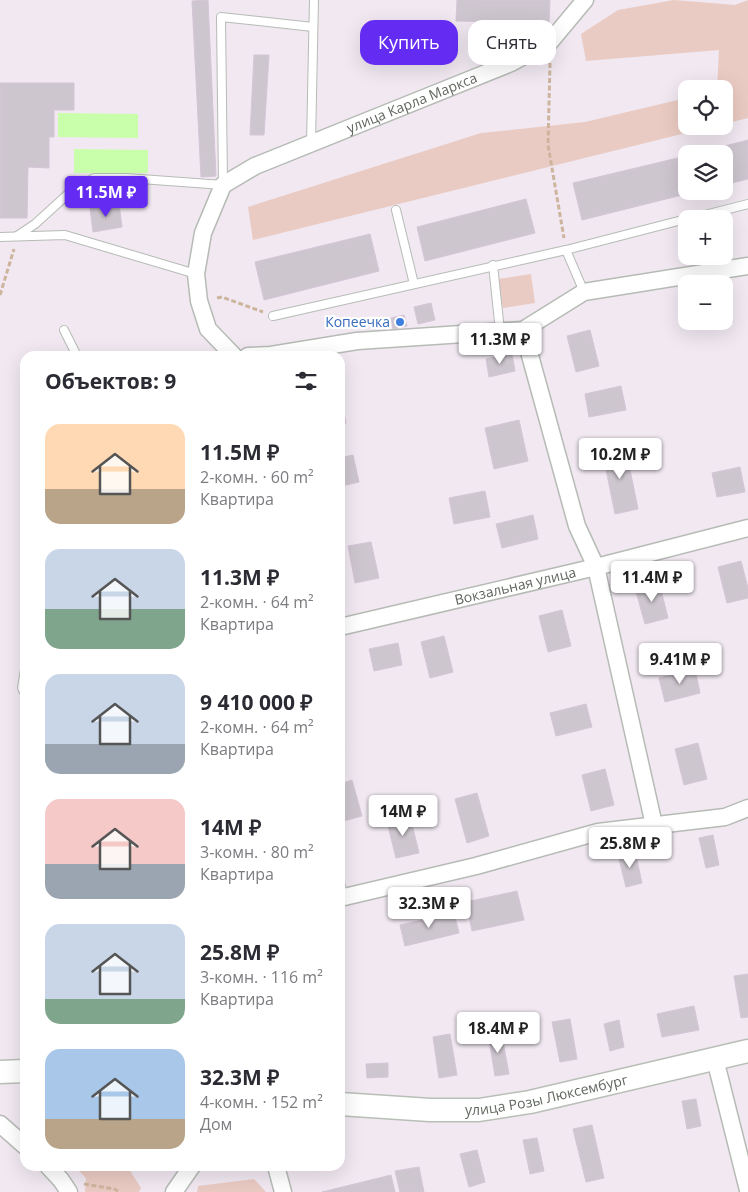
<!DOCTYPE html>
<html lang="ru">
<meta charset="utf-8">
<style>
body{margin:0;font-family:"Open Sans",sans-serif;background:#f2f2f3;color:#2b2b33;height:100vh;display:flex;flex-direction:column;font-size:19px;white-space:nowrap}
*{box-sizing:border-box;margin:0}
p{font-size:16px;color:#7c7c81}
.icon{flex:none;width:28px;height:28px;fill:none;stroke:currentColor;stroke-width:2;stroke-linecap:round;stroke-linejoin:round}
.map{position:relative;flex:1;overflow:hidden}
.details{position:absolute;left:20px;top:351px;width:325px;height:820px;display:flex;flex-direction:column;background:#fff;border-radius:15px;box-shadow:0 5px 20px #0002}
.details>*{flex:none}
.top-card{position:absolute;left:360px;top:20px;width:312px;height:45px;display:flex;gap:10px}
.controls{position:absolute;left:678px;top:80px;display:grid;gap:10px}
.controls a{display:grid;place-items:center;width:55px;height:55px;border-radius:10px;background:#fff;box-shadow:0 5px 20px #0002;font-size:25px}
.price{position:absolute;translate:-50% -42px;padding:0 11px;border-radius:5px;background:#fff;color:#222;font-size:16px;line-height:32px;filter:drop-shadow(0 1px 2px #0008)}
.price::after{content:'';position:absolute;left:50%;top:30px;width:15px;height:11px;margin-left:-8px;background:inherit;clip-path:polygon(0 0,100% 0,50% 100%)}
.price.active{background:#642cf2;color:#fff}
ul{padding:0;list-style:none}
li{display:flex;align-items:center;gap:15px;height:125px;padding:0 25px}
li span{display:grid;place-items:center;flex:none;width:140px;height:100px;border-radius:15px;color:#555}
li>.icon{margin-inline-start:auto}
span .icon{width:60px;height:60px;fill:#fffc;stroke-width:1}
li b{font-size:21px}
h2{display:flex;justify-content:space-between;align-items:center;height:60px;padding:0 25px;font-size:21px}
.pill{padding:0 18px;border-radius:15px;background:#fff;box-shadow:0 5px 20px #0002;font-size:18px;line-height:45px}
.pill.active{background:#642cf2;color:#fff}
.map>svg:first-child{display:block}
.green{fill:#eacbc3}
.water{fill:#c9ffaa}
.building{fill:#cec6cf;stroke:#d5c5d7}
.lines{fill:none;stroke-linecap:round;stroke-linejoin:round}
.lane-casing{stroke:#b6bcb5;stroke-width:10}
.street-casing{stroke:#b6bcb5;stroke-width:19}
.secondary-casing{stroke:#b8bfb6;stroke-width:25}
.path{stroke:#cdb59d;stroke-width:3;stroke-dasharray:5 2.5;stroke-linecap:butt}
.lane{stroke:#fff;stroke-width:8}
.street{stroke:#fff;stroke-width:16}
.secondary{stroke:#fff;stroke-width:22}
.shop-dot{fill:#3f7fe0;stroke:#fff;stroke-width:2}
.labels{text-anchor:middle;stroke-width:4.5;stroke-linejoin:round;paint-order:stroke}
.street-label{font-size:14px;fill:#61685f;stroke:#fff}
.shop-label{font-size:14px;fill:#366cbe;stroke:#fff;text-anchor:end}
</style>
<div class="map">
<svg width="748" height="1192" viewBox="0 0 748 1192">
<rect width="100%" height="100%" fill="#f1e8f1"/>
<g class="green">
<polygon points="674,0 735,5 748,0 748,118 724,124 724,89 717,89 719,50 586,61 581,34 618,10"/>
<polygon points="686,98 686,126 714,126 253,240 248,207 481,133 585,122"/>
<polygon points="531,274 535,303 503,308 498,279"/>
<polygon points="74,1166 127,1166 141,1188 139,1192 85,1192 86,1178"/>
<polygon points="254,1179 266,1192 197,1192 198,1186"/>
</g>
<g class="water">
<polygon points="58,113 138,114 138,138 58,137"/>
<polygon points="74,149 148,150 148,173 74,173"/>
</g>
<g class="building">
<polygon points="208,0 216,176 201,177 192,1"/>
<polygon points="457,0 550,0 549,23 456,21"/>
<polygon points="254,55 269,55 264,135 250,135"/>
<polygon points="0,83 74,83 74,110 54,110 54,137 49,137 49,168 28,167 27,218 0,218"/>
<polygon points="748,140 748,179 724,185 724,154 694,154"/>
<polygon points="686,156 686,191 698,191 582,220 573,183"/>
<polygon points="526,199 535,233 425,261 417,227"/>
<polygon points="119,204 122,227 93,232 90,208"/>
<polygon points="370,234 379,271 264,300 255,262"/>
<polygon points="726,291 733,322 716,326 715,321 724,321 724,292"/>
<polygon points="431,303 435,320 418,324 414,307"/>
<polygon points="404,315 407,326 393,329 391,318"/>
<polygon points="590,330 599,366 576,372 567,336"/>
<polygon points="512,354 515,371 489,377 486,359"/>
<polygon points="621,386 626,410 589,417 585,394"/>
<polygon points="340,391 346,423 340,424"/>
<polygon points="519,420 528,461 494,469 485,428"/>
<polygon points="625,445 638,509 615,514 602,450"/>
<polygon points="353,455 359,482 342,486 340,458"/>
<polygon points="740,467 745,492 717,497 712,473"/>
<polygon points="485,491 490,517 454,524 449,498"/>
<polygon points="533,515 538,539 502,548 496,524"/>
<polygon points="371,542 379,578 355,583 348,546"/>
<polygon points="741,561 748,588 748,598 727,603 718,567"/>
<polygon points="659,582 668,618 645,624 635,588"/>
<polygon points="562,610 571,646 548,652 539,616"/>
<polygon points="444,636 453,672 430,678 421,642"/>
<polygon points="398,643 402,665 374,671 369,649"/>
<polygon points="695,669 700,693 665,702 659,678"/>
<polygon points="586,704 592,727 556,736 550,713"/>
<polygon points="341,726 345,745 340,747 340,727"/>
<polygon points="698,743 707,779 684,785 675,749"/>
<polygon points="605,769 614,805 591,811 582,775"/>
<polygon points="352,780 362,816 340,822 340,784"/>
<polygon points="477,793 489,836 467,843 455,799"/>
<polygon points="410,816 419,853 396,858 387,822"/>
<polygon points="713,835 719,865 706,868 699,838"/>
<polygon points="635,851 642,883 626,887 618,855"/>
<polygon points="517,891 524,920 472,931 466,902"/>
<polygon points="454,913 459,933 405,946 400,925"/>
<polygon points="748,974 748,1017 741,1018 734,976"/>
<polygon points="694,1006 699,1030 662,1037 657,1014"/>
<polygon points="570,1019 577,1059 560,1062 552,1022"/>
<polygon points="619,1020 624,1047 610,1051 604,1024"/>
<polygon points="501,1031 509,1074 495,1076 488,1034"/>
<polygon points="450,1034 457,1075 439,1078 433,1037"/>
<polygon points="388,1063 388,1077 367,1078 366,1064"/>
<polygon points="696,1099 701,1126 687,1129 682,1101"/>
<polygon points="592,1125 604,1178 586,1182 573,1129"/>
<polygon points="537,1138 544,1171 530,1174 523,1140"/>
<polygon points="477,1150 485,1182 469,1187 460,1154"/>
<polygon points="419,1167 424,1192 400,1192 395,1171"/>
<polygon points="391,1175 395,1192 322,1192"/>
</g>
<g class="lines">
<defs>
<g id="lane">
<polyline points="311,143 314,0"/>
<polyline points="396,210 414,284"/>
<polyline points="689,219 748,204"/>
<polyline points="17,236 35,224 68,194 94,178 127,178 223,185 221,17 313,27"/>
<polyline points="0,237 65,235 196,274"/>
<polyline points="566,250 584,292"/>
<polyline points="493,265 500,331"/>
<polyline points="273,316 566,250 686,219"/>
<polyline points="64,330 77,356"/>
<polyline points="25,669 22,688 25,694"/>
<polyline points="340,883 344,897"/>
</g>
<g id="street">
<polyline points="523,330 577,526 596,567 654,825"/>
<path id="s1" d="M234 356 208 329 199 301 196 274 203 233 223 185 255 166 511 63 550 42 585 0"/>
<polyline points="248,356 271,355 357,341 523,330 584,292 748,266"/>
<path id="s2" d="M340 627 596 567 748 528"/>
<polyline points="340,898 476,866 598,832 725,817 748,808"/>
<polyline points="715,1059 748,1190"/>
<polyline points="0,1124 25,1146"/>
<polyline points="48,1166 61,1180 69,1192"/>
<polyline points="276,1166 283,1192"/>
<polyline points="174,1192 192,1166"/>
</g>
<g id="secondary">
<polyline points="0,1072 25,1071"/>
<path id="s3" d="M340 1104 430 1110H479L530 1102 748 1051"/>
</g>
</defs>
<use href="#lane" class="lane-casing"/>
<use href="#street" class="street-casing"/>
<use href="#secondary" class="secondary-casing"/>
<g class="path">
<polyline points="550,63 548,145 564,238"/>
<polyline points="0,295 14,249"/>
<polyline points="217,298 222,297 263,312"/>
<polyline points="84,1184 114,1189 120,1192"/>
</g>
<use href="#lane" class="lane"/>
<use href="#street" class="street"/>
<use href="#secondary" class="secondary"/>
</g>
<circle class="shop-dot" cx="400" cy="322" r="5"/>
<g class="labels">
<g class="street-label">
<text dy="5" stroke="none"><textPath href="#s1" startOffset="394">улица Карла Маркса</textPath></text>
<text dy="5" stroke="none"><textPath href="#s2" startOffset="180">Вокзальная улица</textPath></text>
<text dy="5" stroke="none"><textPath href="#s3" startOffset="208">улица Розы Люксембург</textPath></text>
</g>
<g class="shop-label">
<text x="390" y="327">Копеечка</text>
</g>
</g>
</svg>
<div class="controls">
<a><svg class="icon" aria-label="locate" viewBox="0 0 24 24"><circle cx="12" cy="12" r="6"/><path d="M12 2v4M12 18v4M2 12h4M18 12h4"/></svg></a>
<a><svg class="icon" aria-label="layers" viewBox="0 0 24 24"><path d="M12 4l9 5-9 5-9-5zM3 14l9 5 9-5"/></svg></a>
<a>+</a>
<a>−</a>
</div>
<b class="price active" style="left:106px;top:218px">11.5M ₽</b>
<b class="price" style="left:500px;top:365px">11.3M ₽</b>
<b class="price" style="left:620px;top:480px">10.2M ₽</b>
<b class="price" style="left:652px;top:603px">11.4M ₽</b>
<b class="price" style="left:680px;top:685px">9.41M ₽</b>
<b class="price" style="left:403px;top:837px">14M ₽</b>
<b class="price" style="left:630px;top:869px">25.8M ₽</b>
<b class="price" style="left:429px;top:929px">32.3M ₽</b>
<b class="price" style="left:498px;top:1054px">18.4M ₽</b>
<div class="top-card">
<a class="pill active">Купить</a>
<a class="pill">Снять</a>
</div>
<section class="details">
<h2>Объектов: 9<svg class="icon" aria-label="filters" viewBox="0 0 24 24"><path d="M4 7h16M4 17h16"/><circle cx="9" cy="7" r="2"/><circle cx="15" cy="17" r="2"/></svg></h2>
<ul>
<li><span style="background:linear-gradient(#ffd9b3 65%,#b9a48a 0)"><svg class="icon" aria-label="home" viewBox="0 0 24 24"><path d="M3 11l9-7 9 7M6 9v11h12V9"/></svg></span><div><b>11.5M ₽</b><p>2-комн. · 60 m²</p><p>Квартира</p></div></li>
<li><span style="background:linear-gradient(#c9d6e8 60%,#7fa58c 0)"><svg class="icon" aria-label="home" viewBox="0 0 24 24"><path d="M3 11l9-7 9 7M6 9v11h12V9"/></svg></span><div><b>11.3M ₽</b><p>2-комн. · 64 m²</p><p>Квартира</p></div></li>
<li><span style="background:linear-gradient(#c9d6e8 70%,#9aa5b1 0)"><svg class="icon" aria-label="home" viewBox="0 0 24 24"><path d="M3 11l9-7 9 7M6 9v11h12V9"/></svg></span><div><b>9 410 000 ₽</b><p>2-комн. · 64 m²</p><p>Квартира</p></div></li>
<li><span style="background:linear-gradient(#f6c9c9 65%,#9aa5b1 0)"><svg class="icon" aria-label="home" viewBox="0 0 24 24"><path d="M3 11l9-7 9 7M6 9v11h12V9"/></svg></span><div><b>14M ₽</b><p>3-комн. · 80 m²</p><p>Квартира</p></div></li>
<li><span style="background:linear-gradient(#c9d6e8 75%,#7fa58c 0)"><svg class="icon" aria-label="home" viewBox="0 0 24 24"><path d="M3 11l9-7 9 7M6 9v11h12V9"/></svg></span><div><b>25.8M ₽</b><p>3-комн. · 116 m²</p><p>Квартира</p></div></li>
<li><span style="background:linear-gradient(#a9c7e8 70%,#b9a48a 0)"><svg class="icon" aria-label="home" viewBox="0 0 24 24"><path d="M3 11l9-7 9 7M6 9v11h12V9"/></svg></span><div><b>32.3M ₽</b><p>4-комн. · 152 m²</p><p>Дом</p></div></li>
</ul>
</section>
</div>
